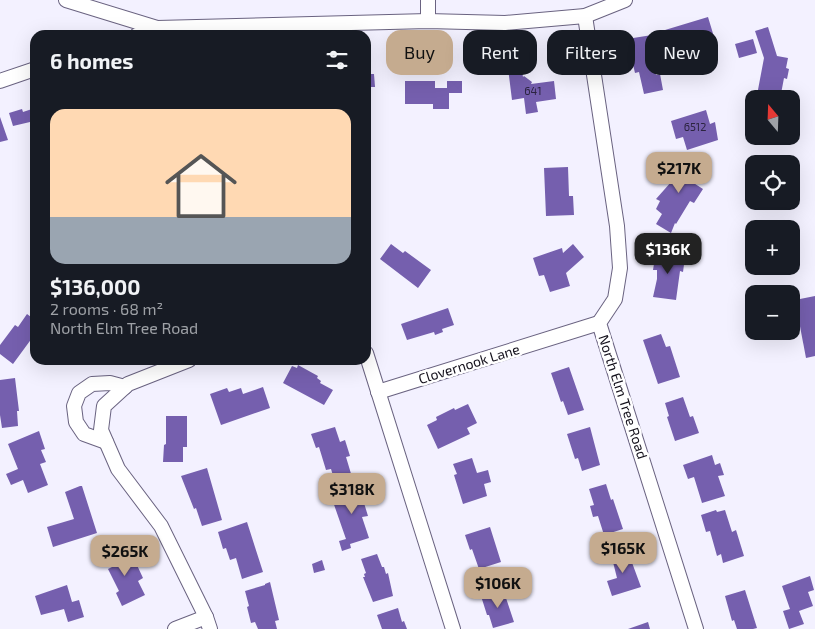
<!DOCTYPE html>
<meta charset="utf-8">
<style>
body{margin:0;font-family:"Exo 2",sans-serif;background:#242831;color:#f1f3f6;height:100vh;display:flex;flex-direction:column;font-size:19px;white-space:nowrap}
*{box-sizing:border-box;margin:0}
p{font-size:16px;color:#9ea1a6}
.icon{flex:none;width:28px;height:28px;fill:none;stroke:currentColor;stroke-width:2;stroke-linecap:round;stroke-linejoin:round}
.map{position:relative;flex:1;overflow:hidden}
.details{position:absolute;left:30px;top:30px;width:341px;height:335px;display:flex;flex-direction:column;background:#171b24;border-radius:15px;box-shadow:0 5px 20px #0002}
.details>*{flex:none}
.guide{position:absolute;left:386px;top:30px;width:354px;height:45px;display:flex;gap:10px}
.needle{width:32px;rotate:341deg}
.tools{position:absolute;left:745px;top:90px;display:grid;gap:10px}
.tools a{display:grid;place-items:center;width:55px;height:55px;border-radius:10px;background:#171b24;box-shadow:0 5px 20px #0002;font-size:25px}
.price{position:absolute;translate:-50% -42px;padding:0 11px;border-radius:10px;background:#c5ab8f;color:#111;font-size:16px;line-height:32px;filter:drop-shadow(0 1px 2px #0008)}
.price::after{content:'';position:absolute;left:50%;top:30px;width:15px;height:11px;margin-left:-8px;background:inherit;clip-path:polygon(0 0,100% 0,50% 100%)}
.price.current{background:#222;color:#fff}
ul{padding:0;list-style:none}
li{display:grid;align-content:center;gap:10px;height:265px;padding:0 20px}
li span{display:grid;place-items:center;height:155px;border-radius:15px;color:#555}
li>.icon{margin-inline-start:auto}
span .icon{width:90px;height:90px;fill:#fffc;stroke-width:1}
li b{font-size:21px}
h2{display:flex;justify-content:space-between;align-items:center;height:60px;padding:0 20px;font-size:21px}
.pill{padding:0 18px;border-radius:15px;background:#171b24;box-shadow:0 5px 20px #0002;font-size:18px;line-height:45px}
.pill.current{background:#c5ab8f;color:#111}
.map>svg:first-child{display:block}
.building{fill:#755fae}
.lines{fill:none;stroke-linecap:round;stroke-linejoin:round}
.street-casing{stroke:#6a6381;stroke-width:16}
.street{stroke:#fff;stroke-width:14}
.labels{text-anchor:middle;stroke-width:5;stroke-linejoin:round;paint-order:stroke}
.number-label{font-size:11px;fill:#2c2440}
.street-label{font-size:14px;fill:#13101b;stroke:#fff}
</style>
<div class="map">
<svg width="815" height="629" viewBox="0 0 815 629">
<rect width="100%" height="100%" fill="#f3f1ff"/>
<g class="building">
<polygon points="708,17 718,50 708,53 706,47 701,48 700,46 690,49 691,52 673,57 665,30"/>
<polygon points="768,27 777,56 788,58 786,68 789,69 787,79 784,78 780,99 757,95 764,58 755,31"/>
<polygon points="652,35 659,68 655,69 656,75 660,74 663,90 644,94 639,72 635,73 627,39"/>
<polygon points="753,39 757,53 739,58 735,44"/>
<polygon points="521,66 523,77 524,76 532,82 531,84 554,81 556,99 536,102 538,112 526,114 524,98 512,100 508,68"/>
<polygon points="366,74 374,74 375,87 366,87"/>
<polygon points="405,81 435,81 435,88 447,88 447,81 462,81 462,93 449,93 449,109 433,109 433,104 405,104"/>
<polygon points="35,108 35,127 32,127 30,122 13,126 9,113 22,109 23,112"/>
<polygon points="706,110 710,124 715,122 718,140 687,150 683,137 676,139 671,121"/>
<polygon points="0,117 8,140 0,142"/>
<polygon points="698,154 703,169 699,171 692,182 703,189 694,203 690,201 676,224 675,223 671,233 656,224 662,214 656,209 660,201 656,199 679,173 682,175 684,172 680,159"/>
<polygon points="568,167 569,196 573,196 574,215 546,216 544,168"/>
<polygon points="391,244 403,253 405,251 431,270 418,288 380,259"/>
<polygon points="573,244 584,257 566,273 570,286 550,292 544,275 539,276 533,258 562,248 563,253"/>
<polygon points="656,252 685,257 683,272 680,271 676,300 653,297 657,279 657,270 653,270"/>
<polygon points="815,296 815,356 806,358 795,300"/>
<polygon points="448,308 454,325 442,329 443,332 435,335 434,332 407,340 401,324"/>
<polygon points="27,314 35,320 35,334 13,364 0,354 0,345 15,325 18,327"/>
<polygon points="661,334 666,347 670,346 680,377 658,384 643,340"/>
<polygon points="298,365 318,376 317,378 321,381 320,383 333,390 324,405 283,383 292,366 297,368"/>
<polygon points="569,367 584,410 568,415 563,401 561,402 551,373"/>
<polygon points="15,378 19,411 17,411 18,426 2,428 0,415 0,380"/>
<polygon points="263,387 270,408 221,425 210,394 227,388 229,392 241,388 243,394"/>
<polygon points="683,397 690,417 693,416 699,433 675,441 667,417 669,416 665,403"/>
<polygon points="468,404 477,423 467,428 470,434 438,449 427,425 437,420 436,417 454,408 455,410"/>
<polygon points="166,416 187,416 187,447 183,447 183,462 163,462 164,445 166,444"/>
<polygon points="335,427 340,442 345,440 350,456 346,457 352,477 335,482 331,469 326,470 319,447 316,448 311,434"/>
<polygon points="590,427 600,465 582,471 578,458 575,459 567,434"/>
<polygon points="39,431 45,449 41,450 46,462 40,464 48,485 28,493 23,480 11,485 6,474 18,469 8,444"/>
<polygon points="712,455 715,465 720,463 724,475 718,476 725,496 702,503 694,477 688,479 683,465"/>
<polygon points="472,458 477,473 488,470 491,482 484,484 487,496 463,504 454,475 457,474 453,464"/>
<polygon points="207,468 222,520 202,526 196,508 194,509 181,476"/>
<polygon points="361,484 367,502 364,503 368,516 362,517 369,538 350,544 351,548 342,551 339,541 346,539 331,496"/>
<polygon points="606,484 611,500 613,499 623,529 604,535 598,516 593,517 590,506 594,505 589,489"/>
<polygon points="80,486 82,486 97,533 53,547 47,527 74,519 65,492"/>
<polygon points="716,510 717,512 725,510 732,532 736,530 744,556 723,563 721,554 717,556 710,531 706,532 701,515"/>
<polygon points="247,522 263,572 242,579 236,558 230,560 226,548 223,549 218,532"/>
<polygon points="490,527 501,562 479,569 472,549 470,550 465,535"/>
<polygon points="123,547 131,566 136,563 143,578 138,581 145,595 122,606 116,593 119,591 108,569 112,567 106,555"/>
<polygon points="627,549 641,587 612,596 607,581 617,578 611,554"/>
<polygon points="377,554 382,567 384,567 386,574 388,573 393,596 373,602 363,577 365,577 364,574 366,573 361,559"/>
<polygon points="322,560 325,570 314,573 312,564"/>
<polygon points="810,576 814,590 808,592 813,606 799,611 804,624 789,629 783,611 790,609 782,586"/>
<polygon points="514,581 516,587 507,590 505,584"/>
<polygon points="270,582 279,620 275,621 277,629 258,629 255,622 251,623 247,607 249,606 245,591 265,585 265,584"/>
<polygon points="67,585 72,602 79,600 84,617 68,622 64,609 41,615 35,596"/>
<polygon points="503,589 514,622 493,628 489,615 487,615 481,596"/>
<polygon points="745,590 757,628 753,629 737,629 734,620 732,621 725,596"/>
<polygon points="398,608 402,622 404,621 407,629 382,629 377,615"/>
<polygon points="648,622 650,629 628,629"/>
</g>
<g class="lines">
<defs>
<g id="street">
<polyline points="66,0 157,28"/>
<polyline points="428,0 428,21"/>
<polyline points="585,16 617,226 620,268 615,299 599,323 696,629"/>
<polyline points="137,35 157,28 428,21 505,23 585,16 625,0"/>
<polyline points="0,81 35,69"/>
<polyline points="366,353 453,629"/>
<polyline points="189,360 128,384 104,406 101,430 118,469 161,526 206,617 210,629"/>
<polyline points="378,392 599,323"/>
<polyline points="106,442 84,434 76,422 74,406 79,393 92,384 110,383 125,387"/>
<polyline points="175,629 206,617"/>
</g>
</defs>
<use href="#street" class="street-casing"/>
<use href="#street" class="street"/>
</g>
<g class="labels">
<g class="number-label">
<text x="533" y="95">641</text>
<text x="695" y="131">6512</text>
</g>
<g class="street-label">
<text transform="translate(469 364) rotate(-17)" y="5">Clovernook Lane</text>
<text transform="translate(623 397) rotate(72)" y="5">North Elm Tree Road</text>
</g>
</g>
</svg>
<div class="tools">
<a><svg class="needle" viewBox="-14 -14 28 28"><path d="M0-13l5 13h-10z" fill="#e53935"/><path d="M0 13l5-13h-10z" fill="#9ea1a6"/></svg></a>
<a><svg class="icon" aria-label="locate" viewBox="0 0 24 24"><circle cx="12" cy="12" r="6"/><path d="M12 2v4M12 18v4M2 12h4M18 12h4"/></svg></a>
<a>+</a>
<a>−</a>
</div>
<b class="price" style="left:679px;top:194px">$217K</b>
<b class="price current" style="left:668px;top:275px">$136K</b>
<b class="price" style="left:352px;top:515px">$318K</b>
<b class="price" style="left:623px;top:574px">$165K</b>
<b class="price" style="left:125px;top:577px">$265K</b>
<b class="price" style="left:498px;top:609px">$106K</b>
<div class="guide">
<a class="pill current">Buy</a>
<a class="pill">Rent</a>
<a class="pill">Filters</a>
<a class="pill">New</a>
</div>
<section class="details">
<h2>6 homes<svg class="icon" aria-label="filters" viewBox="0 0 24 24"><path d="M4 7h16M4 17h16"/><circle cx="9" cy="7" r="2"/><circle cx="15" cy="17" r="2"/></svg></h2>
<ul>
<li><span style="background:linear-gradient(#ffd9b3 70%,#9aa5b1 0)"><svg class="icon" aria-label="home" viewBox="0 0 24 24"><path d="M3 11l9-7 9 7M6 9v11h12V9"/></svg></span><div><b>$136,000</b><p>2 rooms · 68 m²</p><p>North Elm Tree Road</p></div></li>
</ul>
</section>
</div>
